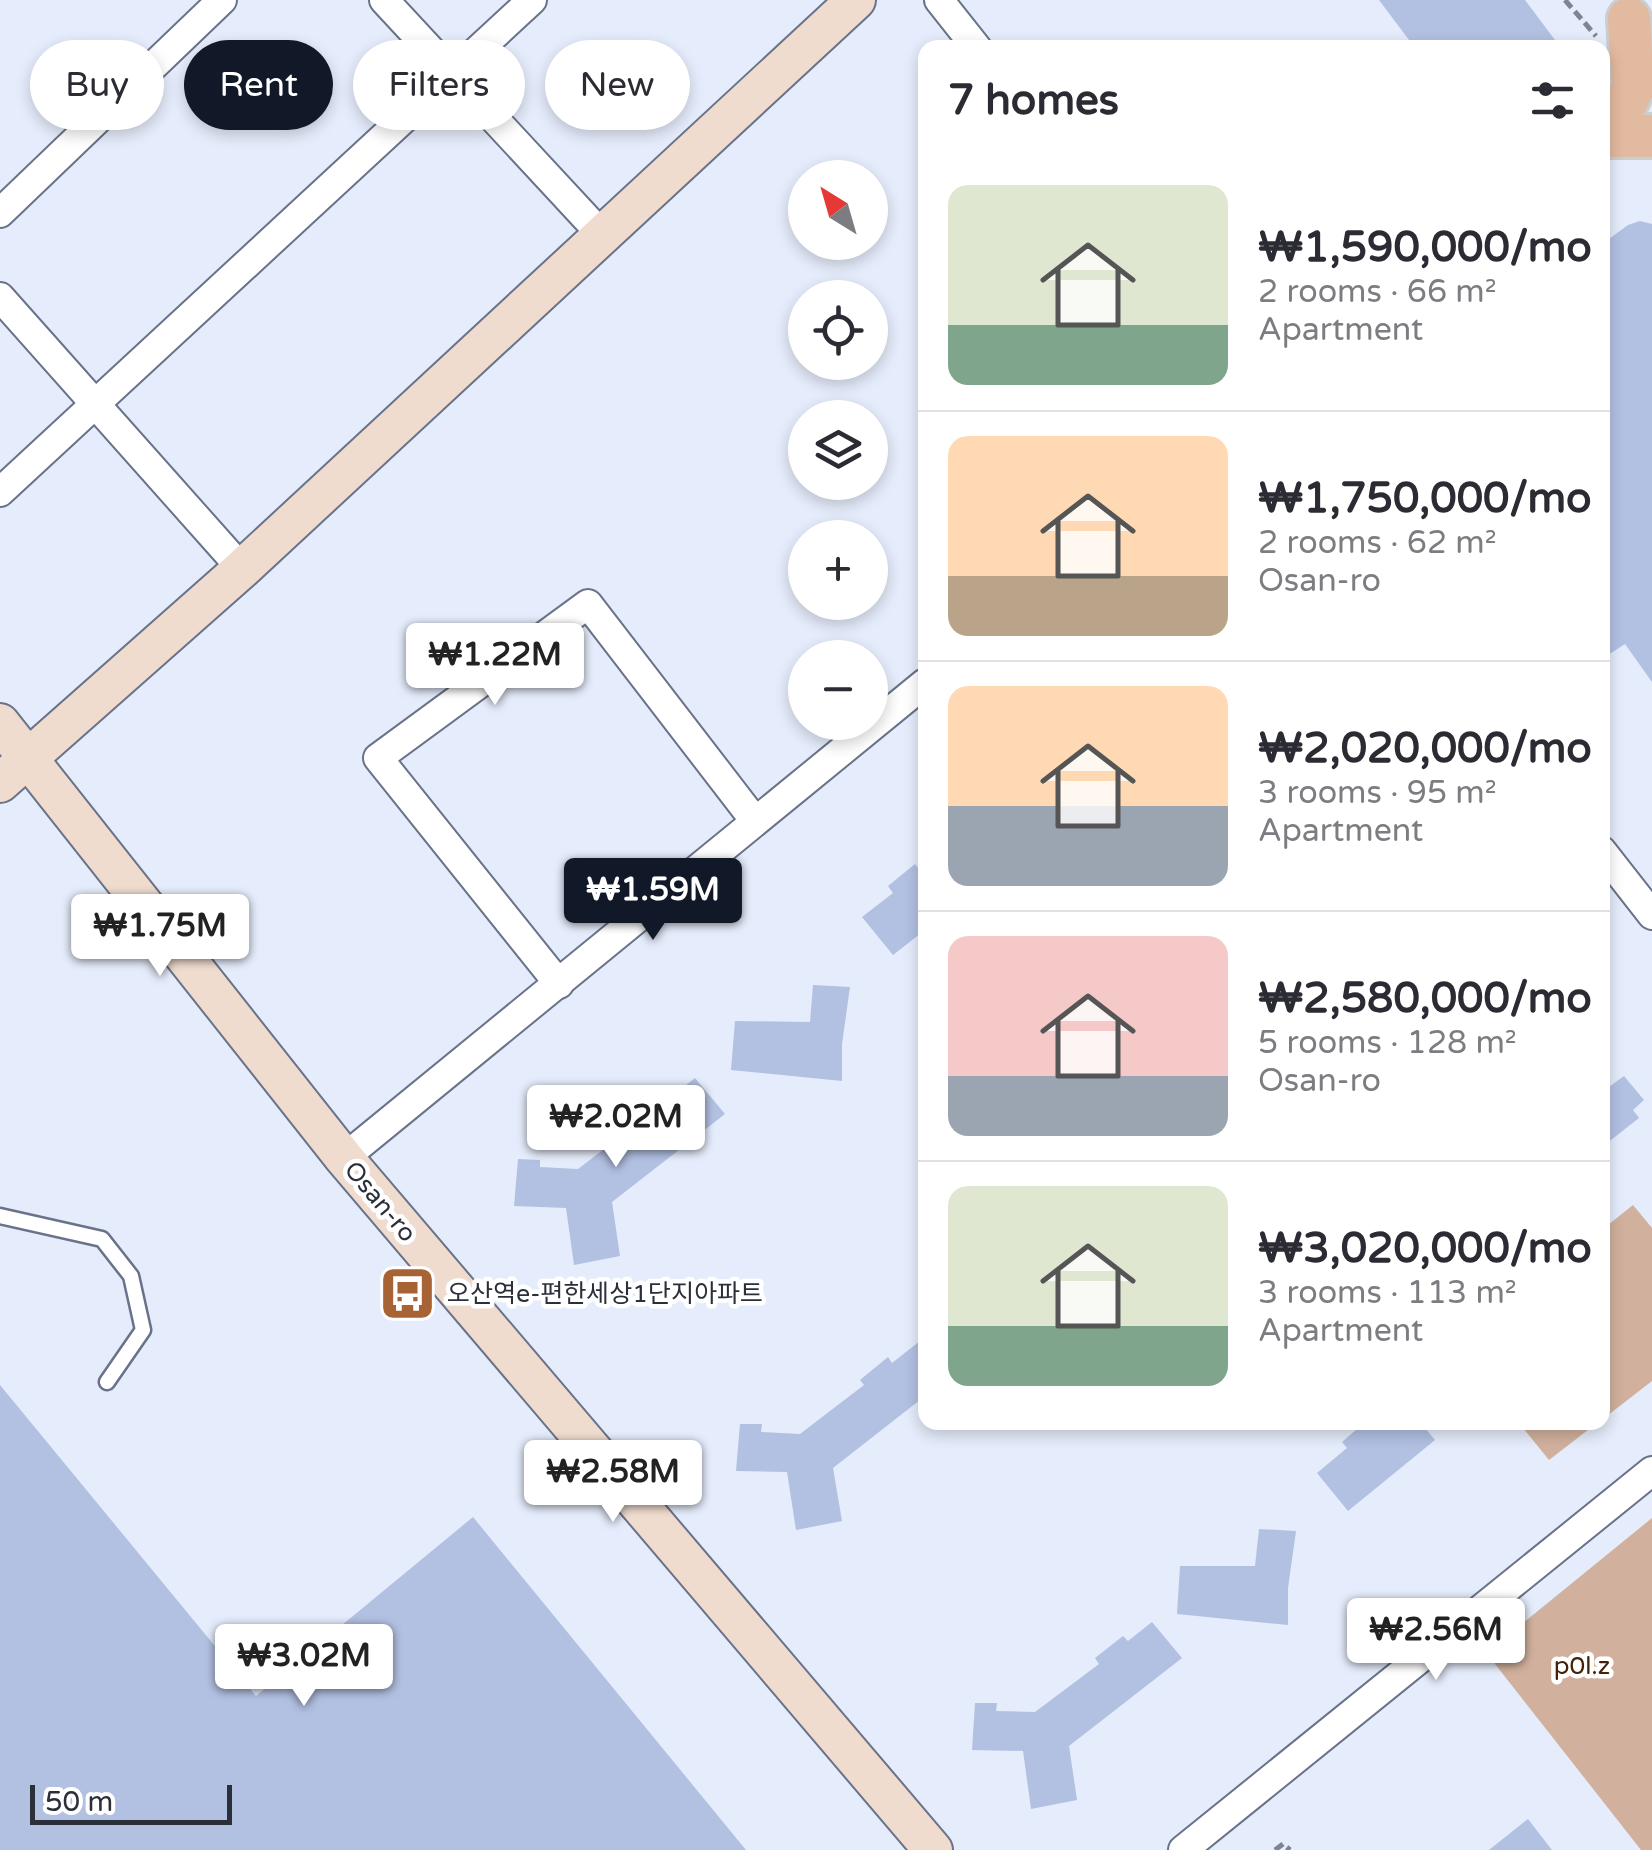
<!DOCTYPE html>
<meta charset="utf-8">
<style>
body{margin:0;font-family:"Varela Round","Noto Sans KR",sans-serif;background:#f2f2f3;color:#2b2b33;height:100vh;display:flex;flex-direction:column;font-size:38px;white-space:nowrap}
*{box-sizing:border-box;margin:0}
p{font-size:32px;color:#7c7c81}
.icon{flex:none;width:55px;height:55px;fill:none;stroke:currentColor;stroke-width:2;stroke-linecap:round;stroke-linejoin:round}
.map{position:relative;flex:1;overflow:hidden}
.side{position:absolute;left:918px;top:40px;width:692px;height:1390px;display:flex;flex-direction:column;background:#fff;border-radius:20px;box-shadow:0 5px 15px #0003}
.side>*{flex:none}
.guide{position:absolute;left:30px;top:40px;width:738px;height:90px;display:flex;gap:20px}
.needle{width:65px;rotate:323deg}
.buttons{position:absolute;left:788px;top:160px;display:grid;gap:20px}
.buttons a{display:grid;place-items:center;width:100px;height:100px;border-radius:50%;background:#fff;box-shadow:0 5px 15px #0003;font-size:50px}
.scale{position:absolute;left:30px;bottom:25px;width:202px;box-sizing:border-box;padding-left:10px;border:5px solid #2b2f39;border-top:0;font-size:28px;line-height:35px;white-space:nowrap;color:#2b2f39;-webkit-text-stroke:8px #fff;paint-order:stroke}
.price{position:absolute;translate:-50% -85px;padding:0 22px;border-radius:10px;background:#fff;color:#222;font-size:32px;line-height:65px;filter:drop-shadow(0 2px 5px #0008)}
.price::after{content:'';position:absolute;left:50%;top:60px;width:30px;height:22px;margin-left:-15px;background:inherit;clip-path:polygon(0 0,100% 0,50% 100%)}
.price.active{background:#111827;color:#fff}
ul{padding:0;list-style:none}
li{display:flex;align-items:center;gap:30px;height:250px;padding:0 30px}
li+li{border-top:2px solid #e1e1e2}
li span{display:grid;place-items:center;flex:none;width:280px;height:200px;border-radius:20px;color:#555}
li>.icon{margin-inline-start:auto}
span .icon{width:120px;height:120px;fill:#fffc;stroke-width:1}
li b{font-size:42px}
h2{display:flex;justify-content:space-between;align-items:center;height:120px;padding:0 30px;font-size:42px}
.pill{padding:0 35px;border-radius:45px;background:#fff;box-shadow:0 5px 15px #0003;font-size:35px;line-height:90px}
.pill.active{background:#111827;color:#fff}
.map>svg:first-child{display:block}
.green{fill:#d1b19d}
.building{fill:#b2c0e2}
.lines{fill:none;stroke-linecap:round;stroke-linejoin:round}
.lane-casing{stroke:#697289;stroke-width:19}
.street-casing{stroke:#697289;stroke-width:32}
.secondary-casing{stroke:#697289;stroke-width:42}
.primary-casing{stroke:#cccdcf;stroke-width:48}
.path{stroke:#7f8490;stroke-width:5;stroke-dasharray:10 5;stroke-linecap:butt}
.lane{stroke:#fff;stroke-width:14}
.street{stroke:#fff;stroke-width:28}
.secondary{stroke:#f0dccf;stroke-width:38}
.primary{stroke:#e2ba9f;stroke-width:42}
.labels{text-anchor:middle;stroke-width:9;stroke-linejoin:round;paint-order:stroke}
.street-label{font-size:25px;fill:#2b2f39;stroke:#fff}
.poi-label{font-size:25px;fill:#2b2f39;stroke:#fff;text-anchor:start}
.park-label{font-size:25px;fill:#452207;stroke:#fff}
</style>
<div class="map">
<svg width="1652" height="1850" viewBox="0 0 1652 1850">
<rect width="100%" height="100%" fill="#e5ecfb"/>
<g class="green">
<polygon points="1633,1205 1652,1228 1652,1381 1603,1419 1603,1229"/>
<polygon points="1519,1423 1597,1423 1549,1460"/>
<polygon points="1652,1518 1652,1850 1641,1850 1495,1664 1496,1645"/>
</g>
<g class="building">
<polygon points="1379,0 1525,0 1561,48 1415,48"/>
<polygon points="1640,221 1652,224 1652,682 1625,644 1602,659 1602,244 1628,225"/>
<polygon points="915,864 925,877 925,930 893,955 862,917 893,893 888,886"/>
<polygon points="813,985 850,987 842,1044 842,1081 731,1070 735,1021 810,1022"/>
<polygon points="1624,1076 1644,1100 1633,1110 1639,1118 1602,1147 1602,1092"/>
<polygon points="695,1078 725,1114 612,1202 620,1256 574,1265 566,1208 514,1206 518,1159 540,1160 540,1167 578,1169 642,1120 638,1114 666,1092 670,1098"/>
<polygon points="925,1337 925,1396 833,1468 842,1521 796,1530 787,1472 736,1471 740,1424 762,1424 761,1432 800,1434 864,1385 860,1380 888,1357 892,1363"/>
<polygon points="0,1385 256,1696 473,1517 746,1850 0,1850"/>
<polygon points="1365,1422 1420,1422 1435,1440 1348,1511 1317,1473 1347,1448 1342,1442"/>
<polygon points="1259,1529 1296,1531 1288,1588 1288,1625 1177,1614 1180,1566 1255,1566"/>
<polygon points="1152,1622 1182,1658 1069,1746 1077,1800 1031,1809 1023,1751 972,1750 975,1703 997,1703 996,1711 1035,1712 1099,1664 1095,1658 1123,1636 1128,1641"/>
<polygon points="1528,1819 1552,1850 1489,1850"/>
</g>
<g class="lines">
<defs>
<polyline id="lane" points="0,1216 102,1239 131,1276 143,1330 107,1382"/>
<g id="street">
<polyline points="384,0 602,235"/>
<polyline points="939,0 977,48"/>
<polyline points="0,213 222,0"/>
<polyline points="0,297 242,569"/>
<polyline points="0,492 532,0"/>
<polyline points="1602,851 1652,915"/>
<polyline points="559,984 378,758 588,604 755,821"/>
<polyline points="344,1158 925,683"/>
<polyline points="1183,1850 1652,1471"/>
</g>
<g id="secondary">
<polyline points="0,723 344,1158 933,1850"/>
<polyline points="0,783 242,569 856,0"/>
</g>
<polyline id="primary" points="1629,19 1633,88 1610,136 1652,136"/>
</defs>
<use href="#lane" class="lane-casing"/>
<use href="#street" class="street-casing"/>
<use href="#secondary" class="secondary-casing"/>
<use href="#primary" class="primary-casing"/>
<g class="path">
<polyline points="1565,0 1596,36"/>
<polyline points="1275,1850 1283,1844 1290,1850"/>
</g>
<use href="#lane" class="lane"/>
<use href="#street" class="street"/>
<use href="#secondary" class="secondary"/>
<use href="#primary" class="primary"/>
</g>
<defs>
<symbol id="bus-square" viewBox="-11 -11 22 22"><rect x="-9" y="-9" width="18" height="18" rx="4" fill="#a76333" stroke="#fff"/><path d="M-5-6H5V4H4V6H2V4H-2V6H-4V4H-5ZM-3.5-4V0h7V-4ZM-3.5 1.2v1.5H-2V1.2ZM2 1.2v1.5H3.5V1.2Z" fill="#fff"/></symbol>
</defs>
<g fill-rule="evenodd">
<use href="#bus-square" x="376" y="1262" width="63" height="63"/>
</g>
<g class="labels">
<g class="street-label">
<text transform="translate(381 1201) rotate(50)" y="9">Osan-ro</text>
</g>
<g class="poi-label">
<text x="447" y="1302">오산역e-편한세상1단지아파트</text>
</g>
<g class="park-label">
<text x="1582" y="1674">p0l.z</text>
</g>
</g>
</svg>
<div class="buttons">
<a><svg class="needle" viewBox="-14 -14 28 28"><path d="M0-13l5 13h-10z" fill="#e53935"/><path d="M0 13l5-13h-10z" fill="#7c7c81"/></svg></a>
<a><svg class="icon" aria-label="locate" viewBox="0 0 24 24"><circle cx="12" cy="12" r="6"/><path d="M12 2v4M12 18v4M2 12h4M18 12h4"/></svg></a>
<a><svg class="icon" aria-label="layers" viewBox="0 0 24 24"><path d="M12 4l9 5-9 5-9-5zM3 14l9 5 9-5"/></svg></a>
<a>+</a>
<a>−</a>
</div>
<div class="scale">50 m</div>
<b class="price" style="left:495px;top:708px">₩1.22M</b>
<b class="price active" style="left:653px;top:943px">₩1.59M</b>
<b class="price" style="left:160px;top:979px">₩1.75M</b>
<b class="price" style="left:616px;top:1170px">₩2.02M</b>
<b class="price" style="left:613px;top:1525px">₩2.58M</b>
<b class="price" style="left:1436px;top:1683px">₩2.56M</b>
<b class="price" style="left:304px;top:1709px">₩3.02M</b>
<div class="guide">
<a class="pill">Buy</a>
<a class="pill active">Rent</a>
<a class="pill">Filters</a>
<a class="pill">New</a>
</div>
<section class="side">
<h2>7 homes<svg class="icon" aria-label="filters" viewBox="0 0 24 24"><path d="M4 7h16M4 17h16"/><circle cx="9" cy="7" r="2"/><circle cx="15" cy="17" r="2"/></svg></h2>
<ul>
<li><span style="background:linear-gradient(#dfe7d0 70%,#7fa58c 0)"><svg class="icon" aria-label="home" viewBox="0 0 24 24"><path d="M3 11l9-7 9 7M6 9v11h12V9"/></svg></span><div><b>₩1,590,000/mo</b><p>2 rooms · 66 m²</p><p>Apartment</p></div></li>
<li><span style="background:linear-gradient(#ffd9b3 70%,#b9a48a 0)"><svg class="icon" aria-label="home" viewBox="0 0 24 24"><path d="M3 11l9-7 9 7M6 9v11h12V9"/></svg></span><div><b>₩1,750,000/mo</b><p>2 rooms · 62 m²</p><p>Osan-ro</p></div></li>
<li><span style="background:linear-gradient(#ffd9b3 60%,#9aa5b1 0)"><svg class="icon" aria-label="home" viewBox="0 0 24 24"><path d="M3 11l9-7 9 7M6 9v11h12V9"/></svg></span><div><b>₩2,020,000/mo</b><p>3 rooms · 95 m²</p><p>Apartment</p></div></li>
<li><span style="background:linear-gradient(#f6c9c9 70%,#9aa5b1 0)"><svg class="icon" aria-label="home" viewBox="0 0 24 24"><path d="M3 11l9-7 9 7M6 9v11h12V9"/></svg></span><div><b>₩2,580,000/mo</b><p>5 rooms · 128 m²</p><p>Osan-ro</p></div></li>
<li><span style="background:linear-gradient(#dfe7d0 70%,#7fa58c 0)"><svg class="icon" aria-label="home" viewBox="0 0 24 24"><path d="M3 11l9-7 9 7M6 9v11h12V9"/></svg></span><div><b>₩3,020,000/mo</b><p>3 rooms · 113 m²</p><p>Apartment</p></div></li>
</ul>
</section>
</div>
